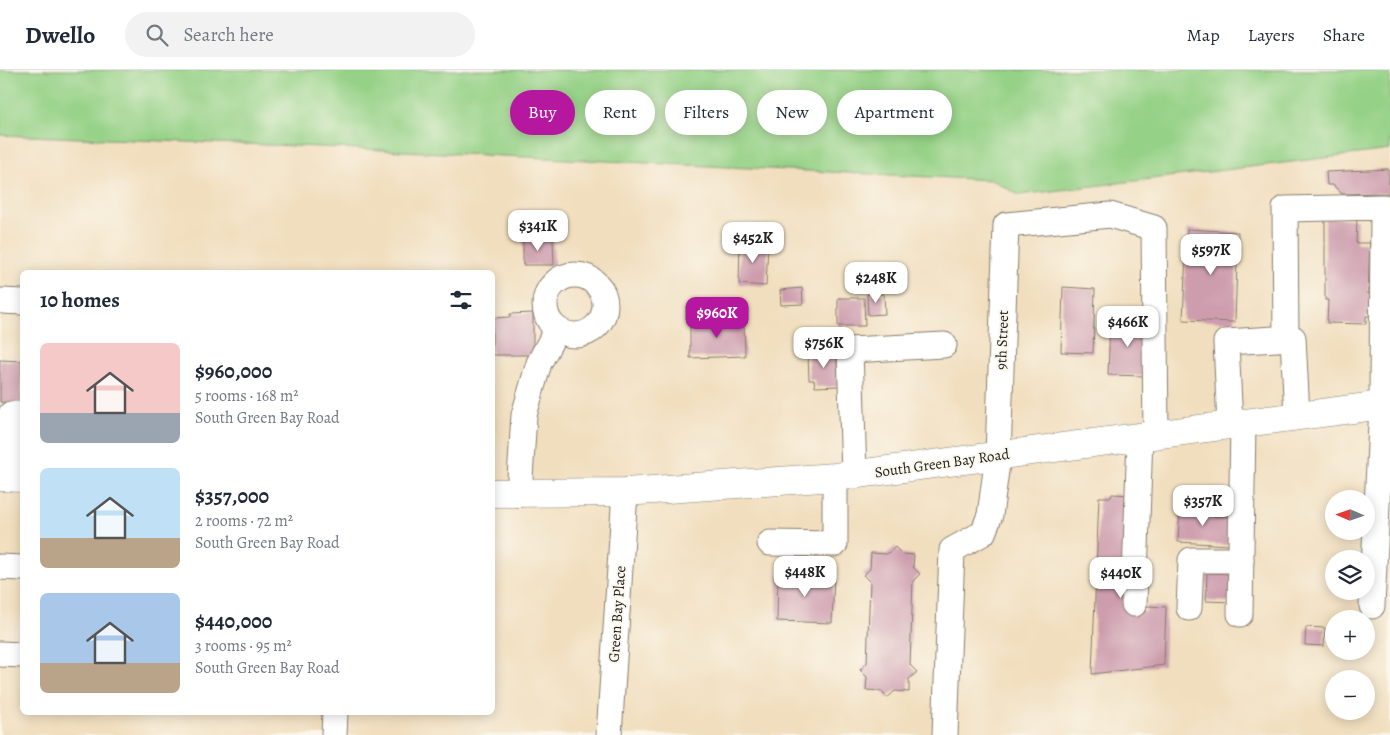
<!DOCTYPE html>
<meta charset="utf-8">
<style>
body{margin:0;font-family:Alegreya,serif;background:#f2f2f3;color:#1f2937;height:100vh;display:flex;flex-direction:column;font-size:19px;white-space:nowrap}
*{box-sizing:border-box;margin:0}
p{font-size:16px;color:#747a83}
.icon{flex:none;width:28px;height:28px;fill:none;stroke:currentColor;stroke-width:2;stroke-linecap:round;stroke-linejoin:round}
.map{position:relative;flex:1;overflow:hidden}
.details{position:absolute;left:20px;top:200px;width:475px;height:445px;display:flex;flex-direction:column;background:#fff;border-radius:8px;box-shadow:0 2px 12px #0003}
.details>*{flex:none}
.guide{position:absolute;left:510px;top:20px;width:475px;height:45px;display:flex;gap:10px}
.needle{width:32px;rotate:272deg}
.fabs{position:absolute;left:1325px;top:420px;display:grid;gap:10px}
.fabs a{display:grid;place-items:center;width:50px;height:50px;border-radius:50%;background:#fff;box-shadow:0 2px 12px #0003;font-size:25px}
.price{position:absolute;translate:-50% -42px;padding:0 11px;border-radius:10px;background:#fff;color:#222;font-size:16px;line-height:32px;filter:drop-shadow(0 1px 2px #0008)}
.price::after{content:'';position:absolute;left:50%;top:30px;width:15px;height:11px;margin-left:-8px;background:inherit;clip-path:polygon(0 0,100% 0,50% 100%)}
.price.current{background:#b5179e;color:#fff}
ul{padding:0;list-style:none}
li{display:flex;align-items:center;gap:15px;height:125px;padding:0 20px}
li span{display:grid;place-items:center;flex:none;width:140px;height:100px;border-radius:8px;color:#555}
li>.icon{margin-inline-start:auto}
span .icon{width:60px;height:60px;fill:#fffc;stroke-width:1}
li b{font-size:21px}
h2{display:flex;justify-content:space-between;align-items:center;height:60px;padding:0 20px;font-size:21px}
.chip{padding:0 18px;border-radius:22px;background:#fff;box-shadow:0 2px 12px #0003;font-size:18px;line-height:45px}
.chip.current{background:#b5179e;color:#fff}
header{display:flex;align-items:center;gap:30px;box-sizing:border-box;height:70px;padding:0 25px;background:#fff;border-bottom:1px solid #e0e1e3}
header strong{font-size:24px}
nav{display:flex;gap:28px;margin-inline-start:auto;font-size:18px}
.search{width:350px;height:45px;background:#f2f2f3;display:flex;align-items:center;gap:12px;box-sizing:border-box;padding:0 18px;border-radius:28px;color:#747a83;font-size:19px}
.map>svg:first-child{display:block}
.green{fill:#95d186;stroke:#587651}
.building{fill:#cd9dae}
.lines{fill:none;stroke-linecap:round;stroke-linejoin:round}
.minor-casing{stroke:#867d6d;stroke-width:27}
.major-casing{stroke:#867d6d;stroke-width:29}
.minor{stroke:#fff;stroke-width:25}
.major{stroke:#fff;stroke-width:28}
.labels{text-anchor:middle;stroke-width:4;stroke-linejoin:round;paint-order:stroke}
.street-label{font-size:15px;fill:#1c1c1c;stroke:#fbf7ec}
</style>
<header>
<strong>Dwello</strong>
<div class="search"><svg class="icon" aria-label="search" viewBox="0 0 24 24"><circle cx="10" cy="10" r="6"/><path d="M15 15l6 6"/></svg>Search here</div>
<nav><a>Map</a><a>Layers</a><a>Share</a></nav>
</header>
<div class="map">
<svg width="1390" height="665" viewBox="0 0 1390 665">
<rect width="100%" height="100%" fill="#fbf7ec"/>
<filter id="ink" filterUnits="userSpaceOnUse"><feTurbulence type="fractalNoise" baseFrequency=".02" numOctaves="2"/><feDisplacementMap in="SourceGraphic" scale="10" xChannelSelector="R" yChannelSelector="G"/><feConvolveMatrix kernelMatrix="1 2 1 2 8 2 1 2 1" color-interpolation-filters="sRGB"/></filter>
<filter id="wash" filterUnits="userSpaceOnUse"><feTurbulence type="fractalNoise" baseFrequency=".0096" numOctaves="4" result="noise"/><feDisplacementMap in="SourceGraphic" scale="20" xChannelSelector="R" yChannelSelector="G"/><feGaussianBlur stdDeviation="1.12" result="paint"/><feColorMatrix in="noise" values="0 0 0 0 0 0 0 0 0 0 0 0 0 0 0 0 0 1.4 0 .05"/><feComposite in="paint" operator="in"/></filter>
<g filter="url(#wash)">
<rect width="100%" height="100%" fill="#f1debe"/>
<polygon class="green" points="0,0 1390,0 1390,80 1019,125 992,110 321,77 0,65"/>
<g id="blocks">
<g class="building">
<polygon points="1388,99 1389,123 1342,124 1333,115 1327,115 1326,102"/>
<polygon points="1325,148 1357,149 1356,173 1370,173 1368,224 1375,224 1371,246 1366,246 1366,254 1327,253 1328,230 1325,230"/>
<polygon points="1187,159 1238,162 1235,252 1183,250"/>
<polygon points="523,169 553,169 554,195 523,195"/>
<polygon points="740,173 768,175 766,216 739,214"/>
<polygon points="1063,217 1095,219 1093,283 1061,282"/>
<polygon points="802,218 803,234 781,235 780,220"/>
<polygon points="867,224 884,224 885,244 868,245"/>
<polygon points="838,228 864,228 865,256 838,256"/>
<polygon points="533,243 533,285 492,285 492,248 510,247 510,244"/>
<polygon points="744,250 745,286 690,288 690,252"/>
<polygon points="1110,250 1148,252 1146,306 1108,305"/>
<polygon points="836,282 839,316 815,317 814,310 809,310 808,284"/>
<polygon points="0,290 22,291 22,333 0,332"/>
<polygon points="1112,424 1131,425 1127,541 1146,542 1146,536 1166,537 1164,595 1092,604 1099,427 1111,427"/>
<polygon points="1180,437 1209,438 1209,446 1230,447 1229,475 1178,472"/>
<polygon points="895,477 902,484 914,485 913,497 920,504 913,511 910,595 917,602 909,609 909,622 895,621 887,628 882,621 866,620 867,607 860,600 867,593 870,512 863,505 870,499 871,483 887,484"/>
<polygon points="1207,503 1234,504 1233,532 1206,531"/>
<polygon points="778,504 834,506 832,553 777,551"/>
<polygon points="1306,557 1325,558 1324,576 1305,575"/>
</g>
</g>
</g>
<g filter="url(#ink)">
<use href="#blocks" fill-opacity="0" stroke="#867d6d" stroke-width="1"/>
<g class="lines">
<defs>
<g id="minor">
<circle cx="575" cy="235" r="30"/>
<polyline points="3,231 22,232"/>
<polyline points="1286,268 1285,139 1383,137 1382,335 1372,536"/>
<polyline points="1230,355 1226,272 1293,268 1297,345"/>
<polyline points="854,405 850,280 944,275"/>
<polyline points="8,407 11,344 22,344"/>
<polyline points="519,424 524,345 539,293 557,259"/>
<polyline points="770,473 835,474 835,407"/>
<polyline points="0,497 22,498"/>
<polyline points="1134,534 1140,367"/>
<polyline points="1189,538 1191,490 1241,490"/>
<polyline points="1240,544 1243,353"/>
<polyline points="0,584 22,585"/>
<polyline points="334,665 335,642"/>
<polyline points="609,665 625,422"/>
<polyline points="945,665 952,480 983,463 990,445 998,386 1006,155 1110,145 1154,158 1156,365"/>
</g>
<g id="major">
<polyline points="0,407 22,408"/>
<polyline points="492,423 625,422 835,407 1390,334"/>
</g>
</defs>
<use href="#minor" class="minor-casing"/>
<use href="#major" class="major-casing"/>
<use href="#minor" class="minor"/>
<use href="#major" class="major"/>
</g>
</g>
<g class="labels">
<g class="street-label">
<text transform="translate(1002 270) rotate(-88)" y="5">9th Street</text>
<text transform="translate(942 393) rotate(-8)" y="5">South Green Bay Road</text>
<text transform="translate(617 544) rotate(-86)" y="5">Green Bay Place</text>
</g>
</g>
</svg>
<div class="fabs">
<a><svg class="needle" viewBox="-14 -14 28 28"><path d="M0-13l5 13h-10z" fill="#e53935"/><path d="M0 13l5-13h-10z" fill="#747a83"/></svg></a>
<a><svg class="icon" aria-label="layers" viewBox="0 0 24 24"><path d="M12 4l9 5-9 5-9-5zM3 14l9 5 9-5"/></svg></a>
<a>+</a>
<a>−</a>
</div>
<b class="price" style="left:538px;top:182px">$341K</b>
<b class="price" style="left:753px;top:194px">$452K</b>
<b class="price" style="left:1211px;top:206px">$597K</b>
<b class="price" style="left:876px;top:234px">$248K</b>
<b class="price current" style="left:717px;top:269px">$960K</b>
<b class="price" style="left:1128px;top:278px">$466K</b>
<b class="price" style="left:824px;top:299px">$756K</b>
<b class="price" style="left:1203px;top:457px">$357K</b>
<b class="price" style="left:805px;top:528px">$448K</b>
<b class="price" style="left:1121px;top:529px">$440K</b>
<div class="guide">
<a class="chip current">Buy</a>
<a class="chip">Rent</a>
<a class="chip">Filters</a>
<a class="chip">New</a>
<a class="chip">Apartment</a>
</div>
<section class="details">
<h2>10 homes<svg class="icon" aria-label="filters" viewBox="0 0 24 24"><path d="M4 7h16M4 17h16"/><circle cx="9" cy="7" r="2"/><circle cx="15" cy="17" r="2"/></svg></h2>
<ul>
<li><span style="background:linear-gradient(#f6c9c9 70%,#9aa5b1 0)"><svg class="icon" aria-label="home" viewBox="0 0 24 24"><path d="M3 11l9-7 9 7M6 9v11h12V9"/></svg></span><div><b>$960,000</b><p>5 rooms · 168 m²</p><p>South Green Bay Road</p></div></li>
<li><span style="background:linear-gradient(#bfe0f5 70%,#b9a48a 0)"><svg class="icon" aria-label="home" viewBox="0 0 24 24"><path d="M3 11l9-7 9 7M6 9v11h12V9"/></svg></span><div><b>$357,000</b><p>2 rooms · 72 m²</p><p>South Green Bay Road</p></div></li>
<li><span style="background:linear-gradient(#a9c7e8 70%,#b9a48a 0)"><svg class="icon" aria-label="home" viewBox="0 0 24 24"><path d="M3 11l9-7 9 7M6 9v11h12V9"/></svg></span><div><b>$440,000</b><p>3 rooms · 95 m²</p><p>South Green Bay Road</p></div></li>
</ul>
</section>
</div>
